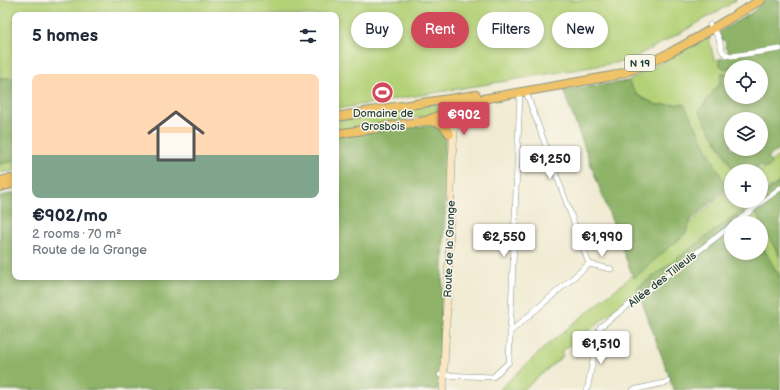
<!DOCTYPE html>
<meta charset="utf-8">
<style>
body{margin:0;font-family:"Balsamiq Sans",sans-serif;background:#f2f2f3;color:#1f2937;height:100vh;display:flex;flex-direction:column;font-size:15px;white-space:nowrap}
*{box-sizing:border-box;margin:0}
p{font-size:13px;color:#747a83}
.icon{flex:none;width:22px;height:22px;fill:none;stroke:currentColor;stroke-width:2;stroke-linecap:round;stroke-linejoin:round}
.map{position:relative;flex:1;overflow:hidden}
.panel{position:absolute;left:12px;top:12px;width:327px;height:268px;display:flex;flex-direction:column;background:#fff;border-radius:8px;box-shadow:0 2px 6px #0003}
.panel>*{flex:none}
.banner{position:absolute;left:351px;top:12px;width:369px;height:36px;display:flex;gap:8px}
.tools{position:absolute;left:724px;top:60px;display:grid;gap:8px}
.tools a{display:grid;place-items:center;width:44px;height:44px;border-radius:50%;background:#fff;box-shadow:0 2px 6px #0003;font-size:20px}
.price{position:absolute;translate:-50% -34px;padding:0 9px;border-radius:4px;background:#fff;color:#222;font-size:13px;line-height:26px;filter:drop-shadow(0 1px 2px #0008)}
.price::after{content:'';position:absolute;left:50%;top:24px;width:12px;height:9px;margin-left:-6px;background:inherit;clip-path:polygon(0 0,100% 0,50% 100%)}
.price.selected{background:#d1495b;color:#fff}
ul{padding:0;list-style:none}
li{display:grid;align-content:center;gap:8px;height:212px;padding:0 20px}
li+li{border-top:1px solid #e0e1e3}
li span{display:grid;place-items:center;height:124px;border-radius:8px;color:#555}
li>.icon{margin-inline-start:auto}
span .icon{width:72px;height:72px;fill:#fffc;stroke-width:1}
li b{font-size:17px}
h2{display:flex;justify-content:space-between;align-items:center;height:48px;padding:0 20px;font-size:17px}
.chip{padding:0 14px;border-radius:18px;background:#fff;box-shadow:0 2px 6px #0003;font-size:14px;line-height:36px}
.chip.selected{background:#d1495b;color:#fff}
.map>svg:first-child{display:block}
.green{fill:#b3d177;stroke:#698756}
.forest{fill:#8eb368;stroke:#56784e;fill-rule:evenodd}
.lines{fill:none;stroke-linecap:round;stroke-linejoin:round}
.minor-casing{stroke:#889484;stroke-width:6}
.secondary-casing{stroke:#889484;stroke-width:8}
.primary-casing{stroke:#889484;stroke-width:10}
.trunk-casing{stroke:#889484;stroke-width:10}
.minor{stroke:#fff;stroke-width:5}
.secondary{stroke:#f9e7c3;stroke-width:7}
.primary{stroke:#f0c369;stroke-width:8}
.trunk{stroke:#f0c369;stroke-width:8}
.labels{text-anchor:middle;stroke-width:3;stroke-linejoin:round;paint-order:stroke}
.shield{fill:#fbf7ec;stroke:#61756b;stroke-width:1}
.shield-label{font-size:10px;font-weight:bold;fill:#1f3d34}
.poi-label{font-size:11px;fill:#1f3d34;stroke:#fbf7ec}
.street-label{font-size:11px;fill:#1f3d34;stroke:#fbf7ec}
</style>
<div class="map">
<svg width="780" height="390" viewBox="0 0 780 390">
<rect width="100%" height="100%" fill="#fbf7ec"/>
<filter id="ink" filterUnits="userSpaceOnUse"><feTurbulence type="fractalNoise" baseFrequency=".025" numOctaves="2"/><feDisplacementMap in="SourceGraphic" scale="8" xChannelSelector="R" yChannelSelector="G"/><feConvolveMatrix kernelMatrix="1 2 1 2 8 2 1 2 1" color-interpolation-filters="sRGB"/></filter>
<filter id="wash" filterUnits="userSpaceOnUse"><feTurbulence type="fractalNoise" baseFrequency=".012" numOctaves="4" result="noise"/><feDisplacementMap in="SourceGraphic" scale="16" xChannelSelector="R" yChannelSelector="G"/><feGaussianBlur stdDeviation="0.9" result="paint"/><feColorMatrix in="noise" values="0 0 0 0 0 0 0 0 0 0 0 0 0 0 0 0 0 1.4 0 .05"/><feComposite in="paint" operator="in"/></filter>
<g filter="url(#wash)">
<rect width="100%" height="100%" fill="#f1ebd3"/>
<g class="green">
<polygon points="0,0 737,0 684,31 627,61 336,109 336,15 15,15 15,171 0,173"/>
<polygon points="709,37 714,60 720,59 720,65 731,65 732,67 731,67 731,74 722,74 719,84 699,111 734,171 731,171 731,187 727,188 684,104 657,105 637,95 628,81 703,39"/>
<polygon points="440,103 442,111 431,115 336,131 336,121"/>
<polygon points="780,155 780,181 761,196 761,171 758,171"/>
<polygon points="731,188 731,201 755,201 748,206 751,205 761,223 749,223 742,211 561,352 563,356 523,390 499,390 546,346 627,280 725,192"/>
<polygon points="761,223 780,257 780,278 761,244"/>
</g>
<g class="forest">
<path d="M768 0H780V149L768 157 771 164 768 168H764L761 165 756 171H734L699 111 719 84 722 74H731V97H761V67H732L731 65 730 68 724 69 720 65V59L725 58 728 55V50L725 48 726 42 721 39 719 32 754 11 759 5ZM731 119H761V149H731Z"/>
<polygon points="0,77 4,78 15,78 15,161 0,164"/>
<polygon points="628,81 637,95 657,105 684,104 727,188 691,220 686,233 634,278 631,272 563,90"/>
<polygon points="429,125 439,126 444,129 447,165 438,390 0,390 0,196 15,193 15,277 336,277 336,136"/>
<polygon points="780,182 780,257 751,205 756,201 761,201 761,197"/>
<polygon points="742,210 749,223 731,223 731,253 761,253 761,244 780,278 780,390 674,390 637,288"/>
</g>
</g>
<g filter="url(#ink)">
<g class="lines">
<defs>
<g id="minor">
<path d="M710 25C714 29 717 34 719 39 722 49 720 54 732 56L780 49"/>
<polyline points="526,92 589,264"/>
<polyline points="735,223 780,188"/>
<polyline points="589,264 611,269"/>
<polyline points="510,332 589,264"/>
<polyline points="440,375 493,377 509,362 520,93"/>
<polyline points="587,390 598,336 600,327 731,226"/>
<polyline points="633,390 668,382"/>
</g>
<g id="secondary">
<polyline points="444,100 450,123 450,133"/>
<polyline points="443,390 449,259 452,161 455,118 450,99"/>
</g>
<g id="primary">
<polyline points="336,117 389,108 476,95"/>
<polyline points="455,118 462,104"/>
<path d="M427 121C441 122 442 123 450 134"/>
<path d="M336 134 426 121 447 112 462 104 477 100 612 76C666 61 713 27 761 0"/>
<polyline points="0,187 15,183"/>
</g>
<polyline id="trunk" points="0,181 10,179"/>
</defs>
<use href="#minor" class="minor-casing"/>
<use href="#secondary" class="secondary-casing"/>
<use href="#primary" class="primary-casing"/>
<use href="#trunk" class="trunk-casing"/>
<use href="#minor" class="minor"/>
<use href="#secondary" class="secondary"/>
<use href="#primary" class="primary"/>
<use href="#trunk" class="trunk"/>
</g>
</g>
<defs>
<symbol id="stadium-disc" viewBox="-11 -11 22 22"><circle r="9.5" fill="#d1495b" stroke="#fbf7ec"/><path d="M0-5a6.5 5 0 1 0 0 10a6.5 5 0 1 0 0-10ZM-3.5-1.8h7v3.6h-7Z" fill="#fff"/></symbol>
</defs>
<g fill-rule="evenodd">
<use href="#stadium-disc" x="370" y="80" width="25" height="25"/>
</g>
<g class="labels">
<rect class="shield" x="625" y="55" width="30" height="16" rx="3"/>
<g class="shield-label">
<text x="640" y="67">N 19</text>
</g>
<g class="poi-label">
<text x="383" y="117">Domaine de<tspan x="383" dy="13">Grosbois</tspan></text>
</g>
<g class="street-label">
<text transform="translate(449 249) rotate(-88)" y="4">Route de la Grange</text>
<text transform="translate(662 279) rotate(-38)" y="4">Allée des Tilleuls</text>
</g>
</g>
</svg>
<div class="tools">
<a><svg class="icon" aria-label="locate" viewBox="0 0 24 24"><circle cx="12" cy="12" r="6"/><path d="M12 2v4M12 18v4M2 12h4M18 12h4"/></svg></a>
<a><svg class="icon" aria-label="layers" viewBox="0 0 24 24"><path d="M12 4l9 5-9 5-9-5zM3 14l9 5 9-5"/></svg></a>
<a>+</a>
<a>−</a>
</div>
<b class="price selected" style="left:464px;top:136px">€902</b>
<b class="price" style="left:550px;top:180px">€1,250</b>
<b class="price" style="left:504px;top:258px">€2,550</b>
<b class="price" style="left:602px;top:258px">€1,990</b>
<b class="price" style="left:601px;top:365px">€1,510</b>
<div class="banner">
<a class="chip">Buy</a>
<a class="chip selected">Rent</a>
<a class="chip">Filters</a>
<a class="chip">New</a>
</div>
<section class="panel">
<h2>5 homes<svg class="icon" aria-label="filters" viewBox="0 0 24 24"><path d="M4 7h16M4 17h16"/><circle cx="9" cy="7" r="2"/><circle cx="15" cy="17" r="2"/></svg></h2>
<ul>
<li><span style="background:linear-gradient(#ffd9b3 65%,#7fa58c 0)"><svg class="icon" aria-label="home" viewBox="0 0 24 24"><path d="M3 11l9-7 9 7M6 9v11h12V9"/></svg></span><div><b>€902/mo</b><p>2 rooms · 70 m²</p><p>Route de la Grange</p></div></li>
</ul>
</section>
</div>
